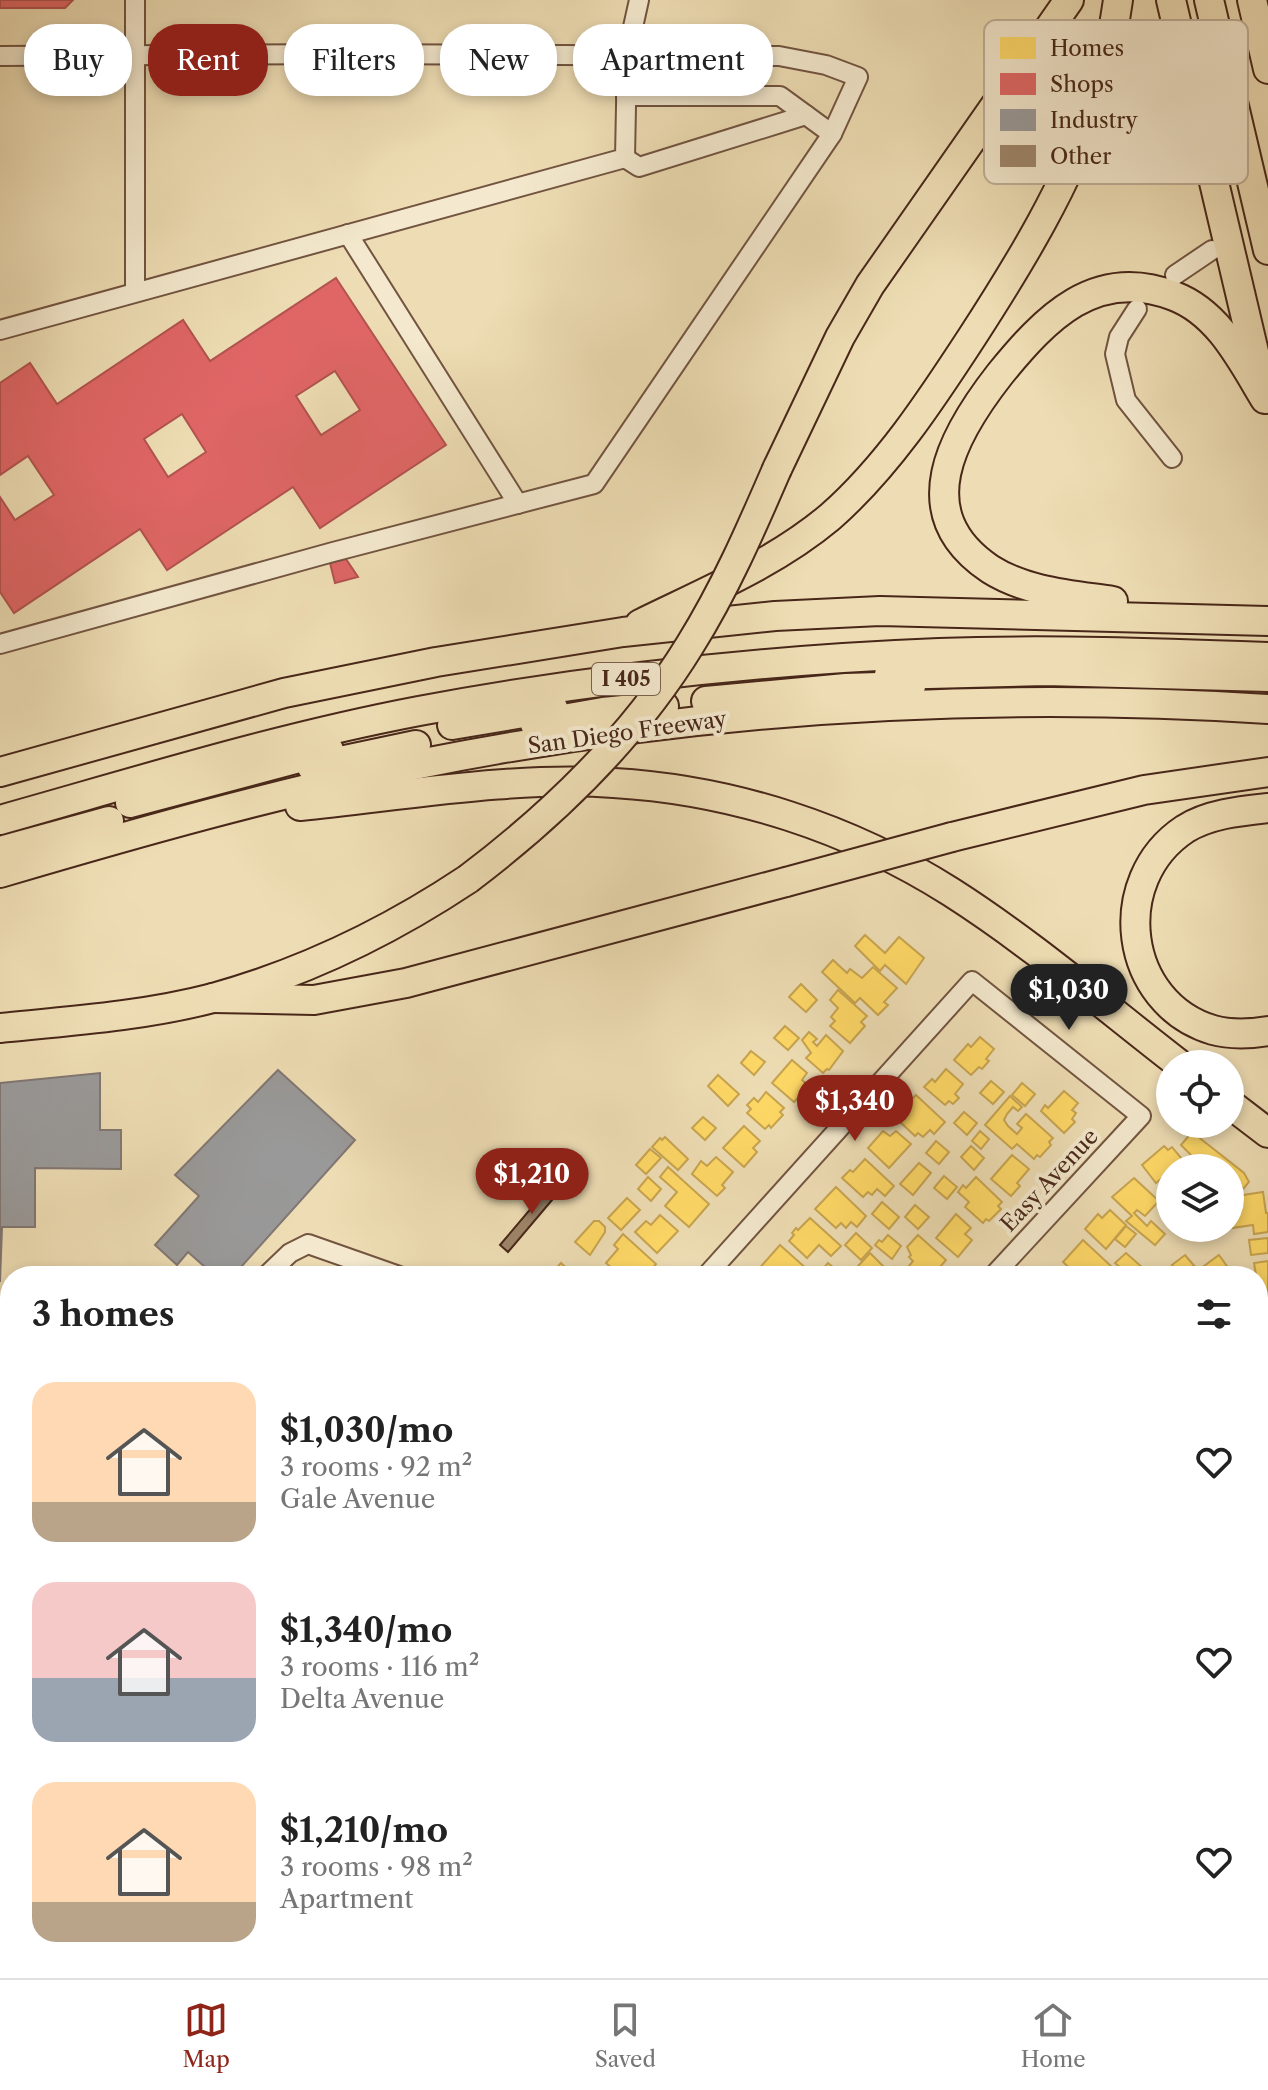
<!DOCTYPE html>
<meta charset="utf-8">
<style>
body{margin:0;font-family:"Libre Caslon Text",serif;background:#f6f6f6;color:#222;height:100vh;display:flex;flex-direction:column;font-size:30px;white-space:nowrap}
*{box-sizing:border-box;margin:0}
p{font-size:26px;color:#767676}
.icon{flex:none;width:44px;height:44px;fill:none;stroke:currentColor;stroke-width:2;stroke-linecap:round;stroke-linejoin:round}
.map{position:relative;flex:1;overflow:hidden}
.side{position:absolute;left:0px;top:1266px;width:1268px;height:712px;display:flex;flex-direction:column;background:#fff;border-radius:32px 32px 0 0;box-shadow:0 4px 12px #0003}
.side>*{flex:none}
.top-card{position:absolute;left:24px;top:24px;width:800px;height:72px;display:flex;gap:16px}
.controls{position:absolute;left:1156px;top:1050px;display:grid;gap:16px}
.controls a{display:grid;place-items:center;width:88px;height:88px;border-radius:50%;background:#fff;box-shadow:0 4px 12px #0003;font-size:40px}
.price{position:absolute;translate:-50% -68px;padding:0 18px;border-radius:28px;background:#8f2418;color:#fff;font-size:26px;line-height:52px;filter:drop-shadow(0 2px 4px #0008)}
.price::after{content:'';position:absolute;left:50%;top:48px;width:24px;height:18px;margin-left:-12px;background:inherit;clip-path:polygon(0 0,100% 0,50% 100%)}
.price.selected{background:#222;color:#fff}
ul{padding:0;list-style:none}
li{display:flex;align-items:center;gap:24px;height:200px;padding:0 32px}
li span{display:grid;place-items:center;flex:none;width:224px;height:160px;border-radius:24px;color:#555}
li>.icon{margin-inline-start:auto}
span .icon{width:96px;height:96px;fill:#fffc;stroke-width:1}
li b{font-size:34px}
h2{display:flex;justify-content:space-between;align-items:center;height:96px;padding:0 32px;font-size:34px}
.pill{padding:0 28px;border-radius:32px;background:#fff;box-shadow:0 4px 12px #0003;font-size:28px;line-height:72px}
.pill.selected{background:#8f2418;color:#fff}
.dock{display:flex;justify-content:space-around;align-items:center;height:112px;border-top:2px solid #e0e0e0;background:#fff;font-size:22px;color:#767676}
.dock a{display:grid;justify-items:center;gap:4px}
.dock .selected{color:#8f2418}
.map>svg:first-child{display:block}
.green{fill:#d2be9a;stroke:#8d725a;stroke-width:2}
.homes{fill:#ffd966;stroke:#c8a44f;stroke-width:2}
.shops{fill:#e06666;stroke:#b2534f;stroke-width:2;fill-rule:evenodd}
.industry{fill:#999;stroke:#817773;stroke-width:2}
.building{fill:#9e866a;stroke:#482719;stroke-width:2}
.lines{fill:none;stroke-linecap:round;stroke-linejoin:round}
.minor-casing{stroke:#725440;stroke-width:22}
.major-casing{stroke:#482719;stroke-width:28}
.highway-casing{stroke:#482719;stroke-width:32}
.minor{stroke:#f4e9ce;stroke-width:18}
.major{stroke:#eeddb4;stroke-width:24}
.highway{stroke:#eeddb4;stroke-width:28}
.highway-bridge-casing{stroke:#482719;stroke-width:32;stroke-linecap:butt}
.highway-bridge{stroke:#eeddb4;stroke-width:28}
.labels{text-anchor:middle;stroke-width:8;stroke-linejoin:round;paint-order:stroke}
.shield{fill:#f4e9ce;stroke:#7c614f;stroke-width:2}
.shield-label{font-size:20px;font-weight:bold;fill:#482719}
.street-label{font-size:22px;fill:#482719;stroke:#f4e9ce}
.key{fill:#f4e9ce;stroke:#c0af98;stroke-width:2}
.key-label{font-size:22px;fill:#482719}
</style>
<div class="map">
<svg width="1268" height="1978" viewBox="0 0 1268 1978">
<rect width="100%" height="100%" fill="#eeddb4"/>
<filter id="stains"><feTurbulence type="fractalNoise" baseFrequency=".0025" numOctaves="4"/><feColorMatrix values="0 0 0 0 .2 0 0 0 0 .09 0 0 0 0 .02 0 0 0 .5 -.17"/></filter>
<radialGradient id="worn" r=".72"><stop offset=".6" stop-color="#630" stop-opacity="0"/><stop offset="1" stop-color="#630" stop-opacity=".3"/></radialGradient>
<polygon class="green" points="0,1372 10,1372 10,1524 0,1535"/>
<g class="homes">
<polygon points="865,935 885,953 899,937 924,958 906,984 885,965 880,971 855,946"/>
<polygon points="833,960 847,973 850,969 862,978 873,967 897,988 884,1002 888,1005 878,1015 860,998 855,1003 822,972"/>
<polygon points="801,984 817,1000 806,1012 789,997"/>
<polygon points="838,990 867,1016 861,1022 865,1026 850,1043 830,1026 835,1021 831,1017 838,1008 830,1000"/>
<polygon points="785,1026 799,1038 788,1050 774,1038"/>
<polygon points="809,1032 817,1039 813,1042 817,1046 826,1035 843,1051 829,1070 827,1069 823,1073 806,1058 811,1053 802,1040"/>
<polygon points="980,1037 994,1049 986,1059 989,1061 982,1069 979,1067 971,1075 954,1060 968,1044 971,1047"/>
<polygon points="751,1051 765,1062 754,1075 741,1063"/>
<polygon points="792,1060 807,1073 802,1080 809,1086 794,1102 772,1083"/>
<polygon points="946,1069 963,1084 955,1094 959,1098 953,1104 949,1101 945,1105 924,1087 932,1079 935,1082"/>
<polygon points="718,1075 739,1094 728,1106 708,1086"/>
<polygon points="991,1081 1004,1092 993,1104 980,1093"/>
<polygon points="1022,1083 1035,1094 1025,1106 1012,1095"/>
<polygon points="1064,1091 1078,1103 1072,1110 1076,1113 1072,1119 1075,1122 1064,1133 1041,1111 1045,1105 1048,1108"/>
<polygon points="766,1092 784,1108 780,1112 783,1115 771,1128 769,1125 765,1129 747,1113 751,1109 747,1105 754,1098 758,1102"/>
<polygon points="916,1095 945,1122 934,1134 930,1130 923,1137 918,1133 915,1136 899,1121 906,1113 902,1109"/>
<polygon points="1010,1096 1022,1107 1018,1111 1013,1107 1007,1114 1004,1120 1008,1126 1017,1134 1022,1128 1017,1124 1026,1114 1053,1138 1049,1142 1051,1145 1040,1157 1037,1155 1034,1159 1017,1144 1012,1149 985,1125"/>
<polygon points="964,1112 977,1123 967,1135 954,1123"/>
<polygon points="703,1117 716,1128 705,1140 692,1128"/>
<polygon points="744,1126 760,1141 753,1148 757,1152 744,1167 723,1148"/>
<polygon points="883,1131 890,1136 896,1131 911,1144 889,1168 868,1148"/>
<polygon points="980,1131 989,1139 981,1149 972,1141"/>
<polygon points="1192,1132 1244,1173 1249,1182 1243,1189 1230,1192 1230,1168 1198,1168 1189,1162 1193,1157 1181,1145"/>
<polygon points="665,1137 688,1159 678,1170 652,1147 660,1138 662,1140"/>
<polygon points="936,1141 949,1152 939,1164 926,1153"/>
<polygon points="971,1146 984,1158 974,1170 961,1157"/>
<polygon points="1164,1146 1168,1150 1172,1147 1187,1165 1183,1168 1170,1168 1170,1180 1166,1175 1156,1183 1142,1165"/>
<polygon points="650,1149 661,1158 646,1174 636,1165"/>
<polygon points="1012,1155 1029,1169 1017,1183 1020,1186 1011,1196 991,1179"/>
<polygon points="716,1157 733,1172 722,1185 725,1188 717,1196 692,1174 701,1161 707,1166"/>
<polygon points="865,1159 894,1186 885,1196 877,1189 872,1195 868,1192 863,1197 842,1178 850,1170 853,1172"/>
<polygon points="919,1163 931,1173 913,1195 900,1184"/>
<polygon points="668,1167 709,1204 689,1227 665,1206 677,1192 660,1177"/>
<polygon points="944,1176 957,1187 947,1199 934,1188"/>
<polygon points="648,1177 661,1189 651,1201 638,1189"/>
<polygon points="976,1177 1002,1202 998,1206 1001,1209 989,1221 986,1219 983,1223 965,1207 969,1202 958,1192 963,1185 966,1188"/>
<polygon points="1134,1178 1159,1201 1145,1216 1137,1210 1134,1213 1147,1226 1151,1221 1165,1234 1155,1245 1126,1221 1132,1216 1112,1197"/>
<polygon points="836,1187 866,1216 857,1227 851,1222 846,1228 841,1223 836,1228 815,1209"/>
<polygon points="1263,1192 1266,1213 1268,1213 1268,1232 1254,1234 1253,1225 1219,1230 1219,1228 1230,1228 1230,1197"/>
<polygon points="627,1198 640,1210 621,1230 608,1218"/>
<polygon points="882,1202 899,1217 889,1229 872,1214"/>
<polygon points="915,1205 929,1217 918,1229 905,1217"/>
<polygon points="1110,1210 1126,1225 1106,1249 1085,1229 1098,1214 1102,1218"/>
<polygon points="956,1214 971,1228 965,1234 972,1240 958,1257 936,1238"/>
<polygon points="660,1215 678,1231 657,1253 635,1232 646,1221 651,1225"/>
<polygon points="810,1218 841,1246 831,1256 819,1245 807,1258 789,1241 794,1235 792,1233 796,1228 798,1230"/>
<polygon points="594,1221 599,1221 605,1227 605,1232 590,1255 575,1242"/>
<polygon points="1126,1226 1136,1234 1125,1247 1115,1239"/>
<polygon points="856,1233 872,1248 861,1260 845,1245"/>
<polygon points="623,1234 656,1264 645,1276 621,1276 606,1263 618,1249 614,1245"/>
<polygon points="888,1235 901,1246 892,1259 875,1245 879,1240 882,1242"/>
<polygon points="918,1235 946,1260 934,1274 936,1276 920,1276 909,1266 913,1261 909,1257 911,1255 907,1247"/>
<polygon points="1268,1238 1268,1253 1251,1255 1249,1240"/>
<polygon points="1083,1240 1112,1267 1104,1276 1088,1276 1085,1272 1078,1276 1063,1262"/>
<polygon points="780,1245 808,1270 803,1276 794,1276 789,1272 785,1276 762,1276 757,1271"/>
<polygon points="870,1253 889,1272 894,1267 904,1276 849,1276"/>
<polygon points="1126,1253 1143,1268 1136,1276 1130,1276 1115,1263"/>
<polygon points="1185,1255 1196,1268 1187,1276 1181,1276 1172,1265"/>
<polygon points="1219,1255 1234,1276 1199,1276 1196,1272"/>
<polygon points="1268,1261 1268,1296 1258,1297 1258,1276 1251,1276 1256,1275 1254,1263"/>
<polygon points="561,1263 573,1274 571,1276 551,1274"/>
<polygon points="828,1263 841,1274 840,1276 818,1275"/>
<polygon points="1268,1371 1268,1395 1259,1396 1258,1372"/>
<polygon points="1268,1418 1268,1442 1264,1442 1264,1439 1258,1439 1258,1419"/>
<polygon points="1259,1510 1268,1510 1268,1527 1260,1527"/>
<polygon points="1264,1640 1268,1641 1268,1681 1263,1682 1258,1658 1259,1645"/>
<polygon points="1268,1786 1268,1817 1258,1809 1263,1798 1260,1795"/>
<polygon points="1260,1831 1268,1838 1268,1846 1261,1854 1258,1852"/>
<polygon points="10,1876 10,1895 3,1895 3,1879"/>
<polygon points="5,1899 10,1899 10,1914 0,1914 0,1903 4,1903"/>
<rect x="0" y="1919" width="10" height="33"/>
<polygon points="137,1968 170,1968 170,1974 165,1978 134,1978 134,1975 137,1975"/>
<polygon points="219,1968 250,1968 250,1976 219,1975"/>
<polygon points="319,1968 383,1968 383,1976 337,1976 337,1973 319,1973"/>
<polygon points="408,1968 459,1968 459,1977 418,1977 418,1974 408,1974"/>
<polygon points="535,1968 559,1968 560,1977 579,1975 579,1978 535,1978"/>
<rect x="626" y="1968" width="46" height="10"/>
<polygon points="800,1968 828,1968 821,1978 793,1978"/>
<polygon points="977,1968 1002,1968 995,1978 991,1975 989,1978 976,1970"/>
<polygon points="1014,1968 1040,1968 1043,1970 1039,1976 1041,1978 1007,1978"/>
<polygon points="11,1969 53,1969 53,1978 0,1978 8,1978 8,1975 11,1975"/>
<polygon points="750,1970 773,1971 773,1978 750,1978"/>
</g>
<g class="shops">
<polygon points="0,0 73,0 65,8 0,8"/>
<path d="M336 278 446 445 320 528 293 487 167 570 140 529 14 613 0 592V497L15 520 54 495 28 456 0 475V383L30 363 57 404 183 320 210 361ZM335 371 360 410 321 435 296 396ZM182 414 206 452 168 477 144 439Z"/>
<polygon points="346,559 358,577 335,583 330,563"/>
</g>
<g class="industry">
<polygon points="278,1070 355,1140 233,1276 215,1276 188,1252 177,1265 155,1245 199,1196 175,1175"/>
<polygon points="100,1073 100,1130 121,1130 121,1169 35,1168 35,1227 2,1227 0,1282 0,1083"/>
</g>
<polygon class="building" points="555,1180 563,1187 508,1252 500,1245"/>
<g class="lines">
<defs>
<g id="minor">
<polyline points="135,0 135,292"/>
<polyline points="0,56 335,54 779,56 826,65 858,77 832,134"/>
<polyline points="625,158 639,167 806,115"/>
<polyline points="348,234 518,504"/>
<polyline points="1175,275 1212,250"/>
<polyline points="1137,309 1119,337 1115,354 1126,400 1172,458"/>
<polyline points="0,330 625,158 627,54 639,0"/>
<polyline points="0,644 333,552 594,484 832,134 780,96 626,96"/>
<polyline points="266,1276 290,1253 308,1244 399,1276"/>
<polyline points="706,1276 972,981 1141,1116 993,1276"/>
<polyline points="1258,1338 1268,1336"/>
<polyline points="1258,1566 1268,1566"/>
<polyline points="1258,1726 1268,1724"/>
<polyline points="499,1968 499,1978"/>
<polyline points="709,1968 709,1978"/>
<polyline points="898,1968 912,1978"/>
<polyline points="92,1978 92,1968"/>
<polyline points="297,1978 297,1968"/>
</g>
<g id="major">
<polyline points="0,1315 10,1316"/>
<polyline points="0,1347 10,1348"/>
<polyline points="1258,1943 1268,1950"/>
<polyline points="1235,1968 1250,1978"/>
</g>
<g id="highway">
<polyline points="1171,0 1259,373"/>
<polyline points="1209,0 1268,250"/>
<polyline points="1252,0 1268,69"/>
<polyline points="777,469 840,337 870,285 1069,0"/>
<path d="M1113 601C1072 595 1026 592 990 569 907 513 953 434 1000 374 1045 319 1095 265 1174 296 1219 313 1242 361 1265 399"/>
<path d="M640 624C705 592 774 564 830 517 887 467 931 400 972 337 1020 263 1068 184 1096 101 1107 68 1113 34 1118 0"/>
<polyline points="889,675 1046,671 1268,677"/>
<polyline points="706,701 846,688 911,686"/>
<polyline points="535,724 603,712 664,706"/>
<polyline points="452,725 553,708"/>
<polyline points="312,767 416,745"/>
<polyline points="0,772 284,693 436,662 623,632 775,616 880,611 1268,621"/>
<polyline points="130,803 329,750"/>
<path d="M300 806C401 796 513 776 614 783 733 790 850 828 951 892 1031 943 1104 1006 1179 1064"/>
<path d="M1268 808C1240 811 1209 814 1185 829 1108 880 1123 1003 1213 1030 1231 1035 1250 1034 1268 1031"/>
<path d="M0 820C139 781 277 738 419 711 590 679 764 660 939 653 1048 649 1158 653 1268 657"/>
<polyline points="952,837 1144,790 1268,772"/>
<polyline points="0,851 109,821"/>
<path d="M0 873C139 832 277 793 419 764 698 708 984 691 1268 709"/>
<polyline points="213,998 314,1000 406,983 786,882"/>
<path d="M0 1028C71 1021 144 1016 213 998 303 973 390 931 468 879"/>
<polyline points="1230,1104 1268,1133"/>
</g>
</defs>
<use href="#minor" class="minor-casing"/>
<use href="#major" class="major-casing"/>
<use href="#highway" class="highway-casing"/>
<use href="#minor" class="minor"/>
<use href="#major" class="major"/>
<use href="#highway" class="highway"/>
<defs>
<g id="highway-bridge">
<path d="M468 879C554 814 633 738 690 645 725 589 751 529 777 469"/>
<polyline points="786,882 952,837"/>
</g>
</defs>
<use href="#highway-bridge" class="highway-bridge-casing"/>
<use href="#highway-bridge" class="highway-bridge"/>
</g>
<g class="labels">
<rect class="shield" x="592" y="663" width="68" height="32" rx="6"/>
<g class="shield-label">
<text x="626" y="686">I 405</text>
</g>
<g class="street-label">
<text transform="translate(627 732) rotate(-8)" y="8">San Diego Freeway</text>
<text transform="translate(1049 1180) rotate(-47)" y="8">Easy Avenue</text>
</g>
</g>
<rect x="984" y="20" width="264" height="164" rx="12" class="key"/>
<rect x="1000" y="37" width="36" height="22" fill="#ffd966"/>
<rect x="1000" y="73" width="36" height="22" fill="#e06666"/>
<rect x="1000" y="109" width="36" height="22" fill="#999"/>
<rect x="1000" y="145" width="36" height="22" fill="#9e866a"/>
<g class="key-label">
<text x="1050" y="56">Homes</text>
<text x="1050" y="92">Shops</text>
<text x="1050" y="128">Industry</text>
<text x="1050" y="164">Other</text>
</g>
<rect width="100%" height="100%" filter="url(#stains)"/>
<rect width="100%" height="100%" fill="url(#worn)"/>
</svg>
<div class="controls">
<a><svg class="icon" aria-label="locate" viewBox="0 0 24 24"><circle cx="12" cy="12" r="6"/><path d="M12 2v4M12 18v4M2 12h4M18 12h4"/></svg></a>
<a><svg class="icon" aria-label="layers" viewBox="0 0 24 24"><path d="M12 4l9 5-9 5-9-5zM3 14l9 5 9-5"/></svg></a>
</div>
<b class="price selected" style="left:1069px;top:1032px">$1,030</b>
<b class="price" style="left:855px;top:1143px">$1,340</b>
<b class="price" style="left:532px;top:1216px">$1,210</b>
<div class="top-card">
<a class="pill">Buy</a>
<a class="pill selected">Rent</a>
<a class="pill">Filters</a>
<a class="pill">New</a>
<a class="pill">Apartment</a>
</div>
<section class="side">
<h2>3 homes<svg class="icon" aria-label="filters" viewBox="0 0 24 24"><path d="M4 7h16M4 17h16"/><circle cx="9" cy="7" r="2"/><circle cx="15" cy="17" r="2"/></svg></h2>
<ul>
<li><span style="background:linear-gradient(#ffd9b3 75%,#b9a48a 0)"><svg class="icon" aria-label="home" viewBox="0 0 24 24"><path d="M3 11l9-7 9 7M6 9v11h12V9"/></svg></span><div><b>$1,030/mo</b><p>3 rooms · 92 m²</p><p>Gale Avenue</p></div><svg class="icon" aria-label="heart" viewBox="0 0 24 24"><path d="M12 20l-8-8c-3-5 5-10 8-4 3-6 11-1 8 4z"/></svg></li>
<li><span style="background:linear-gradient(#f6c9c9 60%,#9aa5b1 0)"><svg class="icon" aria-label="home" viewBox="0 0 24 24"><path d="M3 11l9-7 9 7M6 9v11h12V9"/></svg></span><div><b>$1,340/mo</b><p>3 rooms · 116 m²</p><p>Delta Avenue</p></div><svg class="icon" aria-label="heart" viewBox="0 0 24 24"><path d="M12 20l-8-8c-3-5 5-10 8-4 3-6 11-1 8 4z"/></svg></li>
<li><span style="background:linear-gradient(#ffd9b3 75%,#b9a48a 0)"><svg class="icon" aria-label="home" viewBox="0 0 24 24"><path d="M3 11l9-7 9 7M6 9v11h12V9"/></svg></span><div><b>$1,210/mo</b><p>3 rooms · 98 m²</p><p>Apartment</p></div><svg class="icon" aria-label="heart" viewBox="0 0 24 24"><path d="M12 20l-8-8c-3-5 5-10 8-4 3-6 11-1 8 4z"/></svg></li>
</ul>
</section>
</div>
<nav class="dock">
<a class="selected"><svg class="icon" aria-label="map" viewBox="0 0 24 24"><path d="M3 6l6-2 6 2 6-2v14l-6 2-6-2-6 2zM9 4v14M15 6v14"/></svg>Map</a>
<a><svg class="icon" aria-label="saved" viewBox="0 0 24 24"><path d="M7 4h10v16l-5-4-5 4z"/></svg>Saved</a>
<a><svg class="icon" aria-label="home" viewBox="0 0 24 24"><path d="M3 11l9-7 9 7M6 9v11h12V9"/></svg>Home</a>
</nav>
